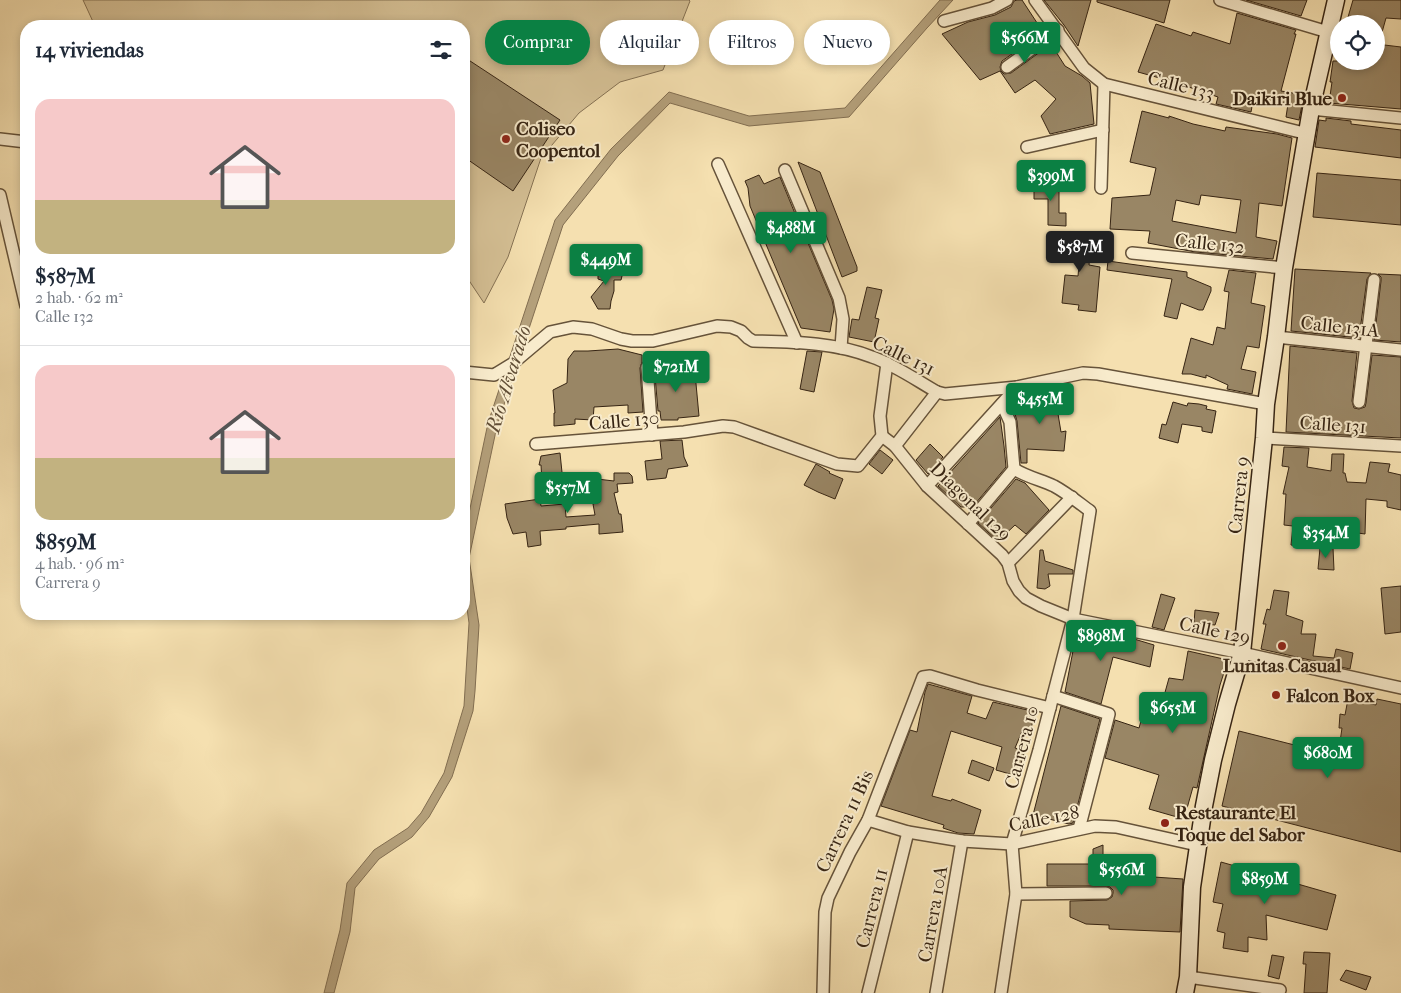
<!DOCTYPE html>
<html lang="es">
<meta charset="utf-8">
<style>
body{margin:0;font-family:"IM FELL French Canon",serif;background:#f2f2f3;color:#1f2937;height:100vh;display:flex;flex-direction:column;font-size:19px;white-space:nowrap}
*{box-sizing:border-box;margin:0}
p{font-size:16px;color:#747a83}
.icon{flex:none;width:28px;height:28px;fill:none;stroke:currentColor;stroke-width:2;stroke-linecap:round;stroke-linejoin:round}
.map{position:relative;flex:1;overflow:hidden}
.panel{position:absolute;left:20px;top:20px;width:450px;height:600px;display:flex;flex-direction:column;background:#fff;border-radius:20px;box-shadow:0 2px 8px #0003}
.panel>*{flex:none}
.top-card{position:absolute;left:485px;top:20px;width:475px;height:45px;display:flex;gap:10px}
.controls{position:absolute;left:1330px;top:15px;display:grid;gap:10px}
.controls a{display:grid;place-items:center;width:55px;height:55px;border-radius:50%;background:#fff;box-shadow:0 2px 8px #0003;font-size:25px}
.price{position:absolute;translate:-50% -42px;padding:0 11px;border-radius:5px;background:#0b8043;color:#fff;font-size:16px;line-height:32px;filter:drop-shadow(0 1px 2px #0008)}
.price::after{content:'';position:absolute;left:50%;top:30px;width:15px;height:11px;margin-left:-8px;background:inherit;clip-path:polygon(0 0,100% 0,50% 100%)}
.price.on{background:#222;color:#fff}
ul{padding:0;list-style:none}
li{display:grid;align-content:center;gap:10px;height:265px;padding:0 15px}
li+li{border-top:1px solid #e0e1e3}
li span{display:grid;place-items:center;height:155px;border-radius:15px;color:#555}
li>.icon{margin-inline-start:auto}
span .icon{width:90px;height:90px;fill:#fffc;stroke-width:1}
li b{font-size:21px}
h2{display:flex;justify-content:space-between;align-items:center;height:60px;padding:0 15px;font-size:21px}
.pill{padding:0 18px;border-radius:22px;background:#fff;box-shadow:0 2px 8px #0003;font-size:18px;line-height:45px}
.pill.on{background:#0b8043;color:#fff}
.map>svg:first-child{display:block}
.green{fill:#d5c095;stroke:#867254}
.water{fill:#b4a07b;stroke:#826e51}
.building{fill:#998665;stroke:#362413;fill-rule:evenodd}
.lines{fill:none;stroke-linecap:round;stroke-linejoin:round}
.street-casing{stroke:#66533a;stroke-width:14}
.secondary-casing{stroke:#362413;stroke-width:19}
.street{stroke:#f8ebcc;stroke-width:11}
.secondary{stroke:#f8ebcc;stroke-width:16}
.poi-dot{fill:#8f2418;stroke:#f8ebcc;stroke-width:2}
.labels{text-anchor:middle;stroke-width:4;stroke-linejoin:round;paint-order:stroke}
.street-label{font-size:19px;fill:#362413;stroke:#f8ebcc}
.poi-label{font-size:19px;font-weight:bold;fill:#362413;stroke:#f8ebcc;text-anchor:start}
.water-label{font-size:20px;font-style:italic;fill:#624f37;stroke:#f8ebcc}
</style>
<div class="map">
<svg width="1401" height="993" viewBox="0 0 1401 993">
<rect width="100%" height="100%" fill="#f5e0b0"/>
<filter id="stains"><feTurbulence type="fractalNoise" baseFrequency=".004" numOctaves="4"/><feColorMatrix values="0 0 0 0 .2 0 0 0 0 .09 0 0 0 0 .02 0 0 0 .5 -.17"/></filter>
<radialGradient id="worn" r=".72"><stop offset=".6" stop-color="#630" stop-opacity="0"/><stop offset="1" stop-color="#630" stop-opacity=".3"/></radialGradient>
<polygon class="green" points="83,0 689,0 690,1 663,70 620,82 579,113 541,158 508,257 484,303 464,273 464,26 95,26"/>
<polygon class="water" points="940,0 953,0 927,28 849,117 749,126 670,103 618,156 563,225 497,426 469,558 479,625 475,691 473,711 452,777 429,817 412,837 379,859 355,888 350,932 334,993 324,993 340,930 347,883 374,850 408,828 421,813 444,773 464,706 469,623 464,586 464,537 488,423 555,220 611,149 669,92 749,116 845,108"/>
<g class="building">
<polygon points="1017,0 1022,0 1043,32 1002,61 1000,67 1001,71 1004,74 1011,73 1051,44 1065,66 1082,76 1090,83 1094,124 1050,134 1041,116 1056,99 1035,80 1015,93 1000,71 980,80 942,34 968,22 995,15 1011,7 1014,1"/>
<polygon points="1044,0 1091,0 1078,46 1064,25"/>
<polygon points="1097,0 1170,0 1164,23 1097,2"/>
<polygon points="1246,0 1307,0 1301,16"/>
<polygon points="1353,0 1401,0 1401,19 1386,18 1379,43 1376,42 1376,24 1346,24"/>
<polygon points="1237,13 1296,30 1294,34 1296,34 1281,91 1304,95 1299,120 1286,117 1288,104 1254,96 1251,112 1216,104 1218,97 1174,82 1138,72 1156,24 1191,36 1193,32 1230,44"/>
<polygon points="1376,44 1401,47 1401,109 1329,103 1332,82 1330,82 1333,61 1376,61"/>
<polygon points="464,57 560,120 513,191 464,157"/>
<path d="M1142 111 1169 118V116L1193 124 1225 131 1226 127 1277 134 1292 138 1282 206 1259 203 1256 237 1277 241 1273 259 1195 252 1148 243 1150 231 1110 229 1112 198 1150 195 1156 168 1130 162ZM1201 195 1241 200 1236 233 1172 221 1176 200 1199 205Z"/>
<polygon points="1326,118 1351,121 1351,124 1401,130 1401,158 1315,147 1319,120 1326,121"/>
<polygon points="798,162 820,172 857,267 857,271 842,277"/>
<polygon points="1317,173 1401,180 1401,225 1313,217"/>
<polygon points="759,175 764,184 780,177 796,216 791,221 805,236 832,300 834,309 830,332 801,328 750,206 748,188 745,181"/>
<polygon points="1034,183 1059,183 1059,213 1066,213 1066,226 1048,225 1048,199 1034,199"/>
<polygon points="1059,233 1091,236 1089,265 1100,267 1096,312 1078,310 1079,305 1062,303 1065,275 1078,276 1080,255 1057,253"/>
<polygon points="1108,261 1187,272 1187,277 1211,287 1211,291 1203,310 1199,310 1181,303 1177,319 1164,316 1172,279 1107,270"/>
<polygon points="598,266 617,267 623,272 621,280 614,280 614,291 611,301 610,309 598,309 591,297 604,281 598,279"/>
<polygon points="1295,269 1371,273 1367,279 1359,338 1291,331"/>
<polygon points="1229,270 1256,273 1251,303 1265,306 1259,348 1247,346 1241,369 1256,372 1252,394 1227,389 1228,385 1206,375 1206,378 1191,374 1182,374 1191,338 1213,345 1217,327 1225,329 1229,292 1224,291"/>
<polygon points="1378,274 1401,275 1401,342 1374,340 1381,281 1381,277"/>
<polygon points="867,287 882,290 875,318 879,319 874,342 849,337 852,319 859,320"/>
<polygon points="1290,346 1357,353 1352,401 1354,408 1359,409 1365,407 1366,403 1372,355 1401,357 1401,438 1286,432"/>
<polygon points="618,349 642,355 642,362 640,368 643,412 628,413 628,405 594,407 593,420 575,419 575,424 554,426 554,413 555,413 553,390 567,383 568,359 574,351 588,351"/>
<polygon points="807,351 822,352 814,392 800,389"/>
<polygon points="674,363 671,375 695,373 699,416 678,418 678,420 661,420 660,411 658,411 654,364"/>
<polygon points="1061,389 1058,414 1061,432 1066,431 1064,451 1027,449 1027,463 1021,463 1017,421 1015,414 1015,401 1016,400 1036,408 1037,394"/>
<polygon points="1173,402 1187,406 1188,403 1199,404 1207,406 1206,409 1216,411 1212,433 1202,431 1202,427 1182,424 1178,443 1159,438 1162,424 1166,425"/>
<polygon points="1000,417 1004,446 1006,467 970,510 967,507 961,507 938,486"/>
<polygon points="682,440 684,457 688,466 668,469 666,478 647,480 645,461 662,459 660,441"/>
<polygon points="930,444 943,457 928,474 916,460"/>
<polygon points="1284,447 1309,448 1307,467 1331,471 1332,454 1344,454 1343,473 1345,473 1347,482 1366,483 1370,462 1390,464 1388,472 1401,475 1401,510 1387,507 1387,501 1366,499 1365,534 1314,527 1313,548 1291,545 1293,526 1284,525 1286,494 1283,494 1289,467 1282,466"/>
<polygon points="880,450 893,460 882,474 869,464"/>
<polygon points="560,453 563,482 542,483 541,465 539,465 541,456"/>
<polygon points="816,464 830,472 829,473 843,479 835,499 818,492 804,485"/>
<polygon points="614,473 629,473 632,476 633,483 617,484 618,492 614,493 619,514 621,514 623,532 599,534 599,524 566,527 566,529 540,531 541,545 528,547 526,532 513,534 507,518 505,504 540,499 541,506 565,504 566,517 595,515 593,504 600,502 597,479 614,481"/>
<polygon points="1016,479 1025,483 1049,510 1026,534 1015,525 998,541 978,523"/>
<polygon points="1320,548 1333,548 1334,570 1318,569"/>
<polygon points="1040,550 1043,550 1045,561 1073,570 1073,574 1048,574 1050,586 1045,589 1037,588"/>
<polygon points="1401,586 1401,632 1385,634 1381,588"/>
<polygon points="1274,590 1289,592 1286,615 1303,621 1301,634 1316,634 1313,656 1334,658 1336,649 1353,653 1350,669 1261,649 1266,624 1263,624 1267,609 1270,610"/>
<polygon points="1161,594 1175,598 1164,630 1152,627"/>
<polygon points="1195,610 1219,613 1215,625 1194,623"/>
<polygon points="1078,630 1134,641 1134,639 1154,645 1150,667 1113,657 1101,704 1065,692 1073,651"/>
<polygon points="1188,651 1228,660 1220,685 1197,788 1193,787 1184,819 1149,809 1159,775 1105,758 1115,720 1139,728 1149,693 1164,696 1169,678 1183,680"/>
<polygon points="928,684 972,696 967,713 986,719 993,702 1036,712 1030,731 1023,729 1015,748 1025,751 1017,776 996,770 1002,747 951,731 932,796 951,801 952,799 981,810 974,834 958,833 943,828 944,825 881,806 910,730 917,732 925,692"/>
<polygon points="1348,699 1376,705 1377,699 1401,704 1401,852 1222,806 1239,731 1338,756 1342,728 1339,728 1340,714 1345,715"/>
<polygon points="1061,706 1100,719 1073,823 1069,824 1033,815"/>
<polygon points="972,760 994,768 989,781 968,773"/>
<polygon points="1103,845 1103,865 1141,865 1139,876 1183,879 1180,932 1109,929 1109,925 1086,924 1070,917 1070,901 1107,900 1112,897 1113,893 1113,890 1110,887 1106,886 1047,886 1047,864 1093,864 1093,849"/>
<polygon points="1221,862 1336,895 1327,930 1266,915 1267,940 1248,937 1248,952 1223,948 1225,933 1217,931 1223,904 1213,902"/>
<polygon points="1304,952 1330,953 1327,993 1304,993 1306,964 1303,964"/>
<polygon points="1272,955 1284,957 1279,979 1268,976"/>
<polygon points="1346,970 1371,977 1366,990 1340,980"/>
</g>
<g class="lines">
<defs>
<g id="street">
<polyline points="1035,0 1084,68 1104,84 1308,134"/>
<polyline points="1220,0 1328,32"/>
<polyline points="944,21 992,8 1007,0"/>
<polyline points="1007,67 1058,30"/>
<polyline points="1311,109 1401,118"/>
<polyline points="0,139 26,142"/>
<polyline points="1027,147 1103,130"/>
<polyline points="718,164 797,343"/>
<polyline points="785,170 839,298 843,319 841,348"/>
<polyline points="1101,188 1104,84"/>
<polyline points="0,195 26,306"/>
<polyline points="1132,253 1284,268"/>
<polyline points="1276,337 1401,350"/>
<polyline points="647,367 652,435"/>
<path d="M464 372 494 375 512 364 550 332 573 327 592 329 621 339 632 341H653L717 326 731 327 741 331 748 338 753 341C792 342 835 342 872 357 895 365 916 380 937 392L945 394 1017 387 1083 373 1098 374 1266 404"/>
<polyline points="1359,402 1374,280"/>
<polyline points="882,436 895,446 927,486 1002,555 1008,563 1013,581 1019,591 1026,598 1041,606 1073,619 1242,653 1401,688"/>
<polyline points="1264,438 1401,446"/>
<polyline points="536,444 684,432 723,426 734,427 837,464 858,466 882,436 880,416 887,363"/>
<polyline points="895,446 937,392"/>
<polyline points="927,486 1017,387"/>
<polyline points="968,524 1014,469 1010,422 1002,404"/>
<polyline points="1008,563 1072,497"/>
<polyline points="1053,696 1109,714 1079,829"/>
<polyline points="868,820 908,832 962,841 1012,844 1095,826 1116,827 1197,845"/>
<polyline points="1016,894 1106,893"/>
<polyline points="1188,977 1280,990"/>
<polyline points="823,993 825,912 828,898 850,852 868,820 923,677 930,676 977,690 1050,708"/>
<polyline points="868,993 908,832"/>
<polyline points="936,993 962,841"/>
<path d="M1001 993 1016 894 1012 844 1039 750 1073 619 1090 511C1079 503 1067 493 1054 486 1041 480 1027 477 1014 469"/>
</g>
<polyline id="secondary" points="1185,993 1188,977 1192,887 1204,806 1213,760 1227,704 1242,653 1264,438 1266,404 1276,337 1284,268 1311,109 1336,0"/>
</defs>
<use href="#street" class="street-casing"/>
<use href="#secondary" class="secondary-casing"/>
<use href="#street" class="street"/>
<use href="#secondary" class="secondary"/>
</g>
<g class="poi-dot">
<circle cx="1342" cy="98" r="5"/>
<circle cx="506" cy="139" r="5"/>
<circle cx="1282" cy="646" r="5"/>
<circle cx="1276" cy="695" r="5"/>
<circle cx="1165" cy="823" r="5"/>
</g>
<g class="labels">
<g class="street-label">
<text transform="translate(1181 85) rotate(14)" y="7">Calle 133</text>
<text transform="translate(1210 243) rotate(6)" y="7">Calle 132</text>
<text transform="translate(1340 326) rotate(6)" y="7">Calle 131A</text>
<text transform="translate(904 355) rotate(26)" y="7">Calle 131</text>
<text transform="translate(624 420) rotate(-5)" y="7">Calle 130</text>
<text transform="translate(1333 424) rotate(4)" y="7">Calle 131</text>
<text transform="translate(1238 495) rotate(-84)" y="7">Carrera 9</text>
<text transform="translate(971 501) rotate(44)" y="7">Diagonal 129</text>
<text transform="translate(1215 630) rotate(12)" y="7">Calle 129</text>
<text transform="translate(1021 747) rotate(-75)" y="7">Carrera 10</text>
<text transform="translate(1044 818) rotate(-11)" y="7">Calle 128</text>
<text transform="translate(844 821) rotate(-65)" y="7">Carrera 11 Bis</text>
<text transform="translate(871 908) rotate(-76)" y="7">Carrera 11</text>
<text transform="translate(932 914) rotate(-80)" y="7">Carrera 10A</text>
</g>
<g class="poi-label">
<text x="1332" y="105" text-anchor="end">Daikiri Blue</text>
<text x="516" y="135">Coliseo<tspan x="516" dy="22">Coopentol</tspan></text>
<text x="1282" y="672" text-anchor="middle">Lunitas Casual</text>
<text x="1286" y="702">Falcon Box</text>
<text x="1175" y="819">Restaurante El<tspan x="1175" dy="22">Toque del Sabor</tspan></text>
</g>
<g class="water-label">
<text transform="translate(508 379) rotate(-73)" y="7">Río Alvarado</text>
</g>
</g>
<rect width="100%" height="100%" filter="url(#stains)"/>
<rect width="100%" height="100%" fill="url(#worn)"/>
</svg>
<div class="controls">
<a><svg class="icon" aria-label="locate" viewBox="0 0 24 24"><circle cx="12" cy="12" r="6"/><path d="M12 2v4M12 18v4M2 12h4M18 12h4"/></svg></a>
</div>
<b class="price" style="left:1025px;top:64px">$566M</b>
<b class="price" style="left:1051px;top:202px">$399M</b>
<b class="price" style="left:791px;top:254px">$488M</b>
<b class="price on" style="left:1080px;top:273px">$587M</b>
<b class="price" style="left:606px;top:286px">$449M</b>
<b class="price" style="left:676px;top:393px">$721M</b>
<b class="price" style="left:1040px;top:425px">$455M</b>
<b class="price" style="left:568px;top:514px">$557M</b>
<b class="price" style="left:1326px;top:559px">$354M</b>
<b class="price" style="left:1101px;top:662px">$898M</b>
<b class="price" style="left:1173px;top:734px">$655M</b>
<b class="price" style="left:1328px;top:779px">$680M</b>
<b class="price" style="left:1122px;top:896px">$556M</b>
<b class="price" style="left:1265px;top:905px">$859M</b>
<div class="top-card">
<a class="pill on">Comprar</a>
<a class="pill">Alquilar</a>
<a class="pill">Filtros</a>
<a class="pill">Nuevo</a>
</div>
<section class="panel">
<h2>14 viviendas<svg class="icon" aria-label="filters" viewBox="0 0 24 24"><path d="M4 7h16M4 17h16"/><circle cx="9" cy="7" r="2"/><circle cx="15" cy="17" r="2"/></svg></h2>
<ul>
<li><span style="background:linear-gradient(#f6c9c9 65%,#c2b280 0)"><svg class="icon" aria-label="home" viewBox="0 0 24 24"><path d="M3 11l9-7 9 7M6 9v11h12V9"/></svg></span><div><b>$587M</b><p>2 hab. · 62 m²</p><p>Calle 132</p></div></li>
<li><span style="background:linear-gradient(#f6c9c9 60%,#c2b280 0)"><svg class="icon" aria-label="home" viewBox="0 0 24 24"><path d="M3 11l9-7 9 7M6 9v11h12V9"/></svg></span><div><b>$859M</b><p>4 hab. · 96 m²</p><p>Carrera 9</p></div></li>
</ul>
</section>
</div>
